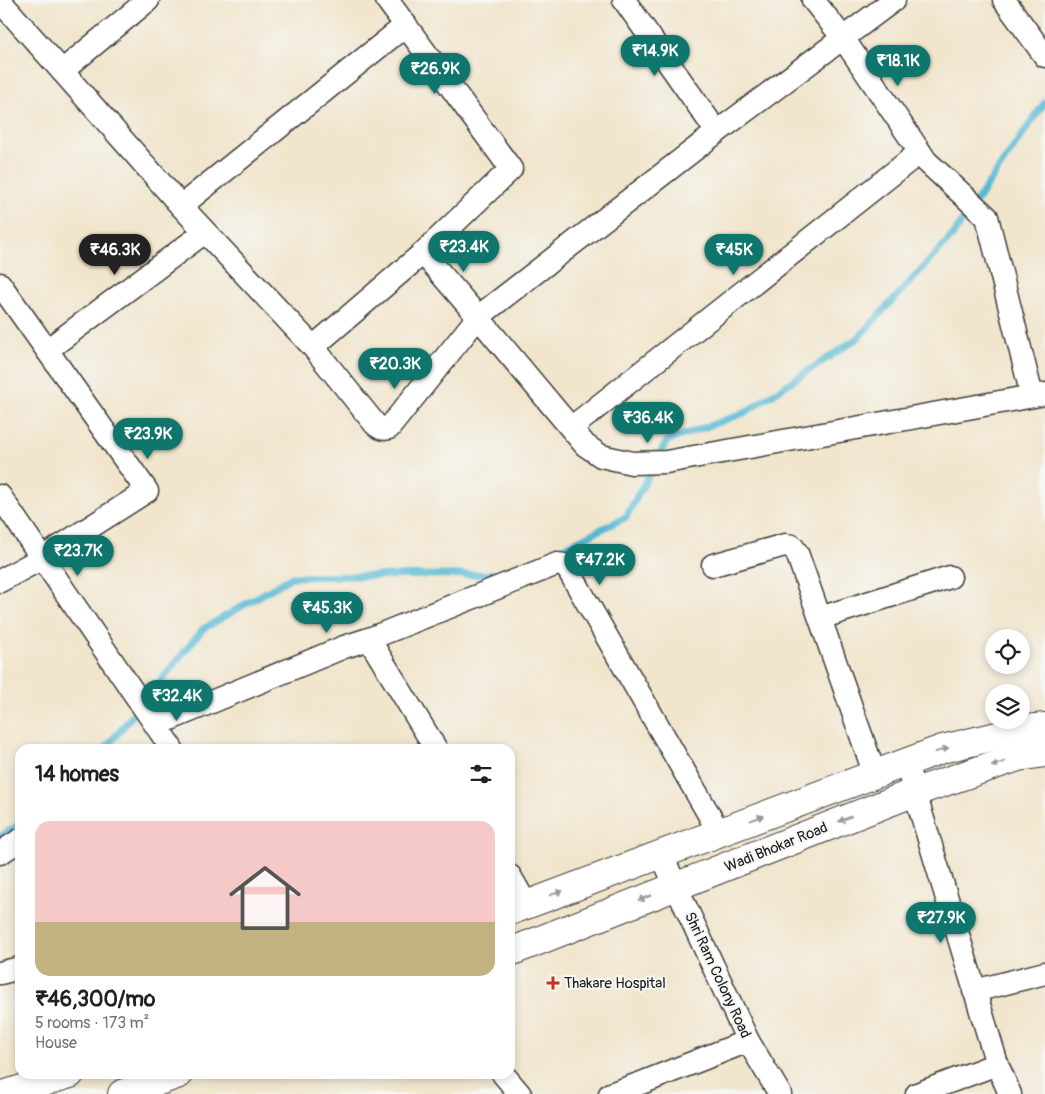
<!DOCTYPE html>
<meta charset="utf-8">
<style>
body{margin:0;font-family:Pangolin,sans-serif;background:#f2f2f2;color:#202124;height:100vh;display:flex;flex-direction:column;font-size:19px;white-space:nowrap}
*{box-sizing:border-box;margin:0}
p{font-size:16px;color:#757577}
.icon{flex:none;width:28px;height:28px;fill:none;stroke:currentColor;stroke-width:2;stroke-linecap:round;stroke-linejoin:round}
.map{position:relative;flex:1;overflow:hidden}
.sheet{position:absolute;left:15px;top:744px;width:500px;height:335px;display:flex;flex-direction:column;background:#fff;border-radius:15px;box-shadow:0 2px 8px #0003}
.sheet>*{flex:none}
.fabs{position:absolute;left:985px;top:629px;display:grid;gap:10px}
.fabs a{display:grid;place-items:center;width:45px;height:45px;border-radius:50%;background:#fff;box-shadow:0 2px 8px #0003;font-size:25px}
.price{position:absolute;translate:-50% -42px;padding:0 11px;border-radius:18px;background:#0f766e;color:#fff;font-size:16px;line-height:32px;filter:drop-shadow(0 1px 2px #0008)}
.price::after{content:'';position:absolute;left:50%;top:30px;width:15px;height:11px;margin-left:-8px;background:inherit;clip-path:polygon(0 0,100% 0,50% 100%)}
.price.current{background:#222;color:#fff}
ul{padding:0;list-style:none}
li{display:grid;align-content:center;gap:10px;height:265px;padding:0 20px}
li+li{border-top:1px solid #e0e0e0}
li span{display:grid;place-items:center;height:155px;border-radius:15px;color:#555}
li>.icon{margin-inline-start:auto}
span .icon{width:90px;height:90px;fill:#fffc;stroke-width:1}
li b{font-size:21px}
h2{display:flex;justify-content:space-between;align-items:center;height:60px;padding:0 20px;font-size:21px}
.map>svg:first-child{display:block}
.lines{fill:none;stroke-linecap:round;stroke-linejoin:round}
.stream{stroke:#55b9d4;stroke-width:7}
.minor-casing{stroke:#3c3a36;stroke-width:25}
.major-casing{stroke:#3c3a36;stroke-width:30}
.minor{stroke:#fff;stroke-width:22}
.major{stroke:#fff;stroke-width:28}
.oneway{fill:#999}
.poi-dot{fill:#c8321e;stroke:#f6f6f2;stroke-width:2}
.labels{text-anchor:middle;stroke-width:4;stroke-linejoin:round;paint-order:stroke}
.street-label{font-size:15px;fill:#1c1c1c;stroke:#f6f6f2}
.poi-label{font-size:15px;fill:#1c1c1c;stroke:#f6f6f2;text-anchor:start}
</style>
<div class="map">
<svg width="1045" height="1094" viewBox="0 0 1045 1094">
<rect width="100%" height="100%" fill="#f6f6f2"/>
<filter id="ink" filterUnits="userSpaceOnUse"><feTurbulence type="fractalNoise" baseFrequency=".02" numOctaves="2"/><feDisplacementMap in="SourceGraphic" scale="10" xChannelSelector="R" yChannelSelector="G"/><feConvolveMatrix kernelMatrix="1 2 1 2 8 2 1 2 1" color-interpolation-filters="sRGB"/></filter>
<filter id="wash" filterUnits="userSpaceOnUse"><feTurbulence type="fractalNoise" baseFrequency=".0096" numOctaves="4" result="noise"/><feDisplacementMap in="SourceGraphic" scale="20" xChannelSelector="R" yChannelSelector="G"/><feGaussianBlur stdDeviation="1.12" result="paint"/><feColorMatrix in="noise" values="0 0 0 0 0 0 0 0 0 0 0 0 0 0 0 0 0 1.4 0 .05"/><feComposite in="paint" operator="in"/></filter>
<g filter="url(#wash)">
<rect width="100%" height="100%" fill="#f1e5cc"/>
<g class="lines">
<g class="stream">
<polyline points="545,557 626,517 667,441 744,413 858,338 953,235 1045,102"/>
<polyline points="105,749 203,629 292,577 511,574"/>
<polyline points="0,837 20,824"/>
</g>
</g>
</g>
<g filter="url(#ink)">
<g class="lines">
<defs>
<g id="minor">
<polyline points="148,0 62,71 181,206 313,347 423,253 511,169 387,0"/>
<polyline points="624,0 717,132"/>
<polyline points="813,0 843,38 926,161 987,217 1032,396"/>
<polyline points="894,0 717,132 478,317 585,445 601,456 632,463 666,462 1045,394"/>
<polyline points="1004,0 1045,56"/>
<polyline points="0,1 62,71"/>
<polyline points="181,206 406,25"/>
<polyline points="0,284 147,491 42,558 0,581"/>
<path d="M313 347 375 424C380 428 382 430 389 428L478 317 423 253"/>
<polyline points="47,350 205,232"/>
<polyline points="571,428 920,152"/>
<polyline points="0,496 172,749"/>
<polyline points="713,565 785,545 792,546 797,553 875,775"/>
<polyline points="820,618 950,577"/>
<polyline points="369,639 557,564 564,565 569,571 719,832"/>
<polyline points="156,725 344,647 369,639 436,749"/>
<polyline points="906,763 997,1064 917,1094"/>
<polyline points="0,853 20,840"/>
<polyline points="661,854 748,1041 780,1094"/>
<polyline points="510,876 526,904"/>
<polyline points="0,973 20,968"/>
<polyline points="974,991 1045,973"/>
<polyline points="997,1064 1010,1094"/>
<polyline points="503,1074 520,1094"/>
<polyline points="610,1094 644,1082 748,1041"/>
</g>
<g id="major">
<polyline points="510,911 942,749 1026,729 1045,727"/>
<polyline points="510,952 915,792 1018,757 1045,753"/>
<polyline points="6,1094 70,1074"/>
<polyline points="122,1094 179,1074"/>
</g>
</defs>
<use href="#minor" class="minor-casing"/>
<use href="#major" class="major-casing"/>
<use href="#minor" class="minor"/>
<use href="#major" class="major"/>
</g>
<defs><path id="oneway-solid" d="M-6-.8H1V-3.2L6.5 0L1 3.2V.8H-6Z" transform="scale(1.25)"/></defs>
<g class="oneway">
<use href="#oneway-solid" transform="translate(942 750) rotate(-18)"/>
<use href="#oneway-solid" transform="translate(998 764) rotate(161)"/>
<use href="#oneway-solid" transform="translate(757 818) rotate(-20)"/>
<use href="#oneway-solid" transform="translate(845 819) rotate(158)"/>
<use href="#oneway-solid" transform="translate(556 893) rotate(-20)"/>
<use href="#oneway-solid" transform="translate(645 898) rotate(158)"/>
</g>
</g>
<path class="poi-dot" d="M550.5 975.5h5v5h5v5h-5v5h-5v-5h-5v-5h5z"/>
<g class="labels">
<g class="street-label">
<text transform="translate(776 847) rotate(-22)" y="5">Wadi Bhokar Road</text>
<text transform="translate(718 975) rotate(65)" y="5">Shri Ram Colony Road</text>
</g>
<g class="poi-label">
<text x="564" y="988">Thakare Hospital</text>
</g>
</g>
</svg>
<div class="fabs">
<a><svg class="icon" aria-label="locate" viewBox="0 0 24 24"><circle cx="12" cy="12" r="6"/><path d="M12 2v4M12 18v4M2 12h4M18 12h4"/></svg></a>
<a><svg class="icon" aria-label="layers" viewBox="0 0 24 24"><path d="M12 4l9 5-9 5-9-5zM3 14l9 5 9-5"/></svg></a>
</div>
<b class="price" style="left:655px;top:77px">₹14.9K</b>
<b class="price" style="left:898px;top:87px">₹18.1K</b>
<b class="price" style="left:435px;top:95px">₹26.9K</b>
<b class="price" style="left:464px;top:273px">₹23.4K</b>
<b class="price current" style="left:115px;top:276px">₹46.3K</b>
<b class="price" style="left:734px;top:276px">₹45K</b>
<b class="price" style="left:395px;top:390px">₹20.3K</b>
<b class="price" style="left:648px;top:444px">₹36.4K</b>
<b class="price" style="left:148px;top:460px">₹23.9K</b>
<b class="price" style="left:78px;top:577px">₹23.7K</b>
<b class="price" style="left:600px;top:586px">₹47.2K</b>
<b class="price" style="left:327px;top:634px">₹45.3K</b>
<b class="price" style="left:177px;top:722px">₹32.4K</b>
<b class="price" style="left:941px;top:944px">₹27.9K</b>
<section class="sheet">
<h2>14 homes<svg class="icon" aria-label="filters" viewBox="0 0 24 24"><path d="M4 7h16M4 17h16"/><circle cx="9" cy="7" r="2"/><circle cx="15" cy="17" r="2"/></svg></h2>
<ul>
<li><span style="background:linear-gradient(#f6c9c9 65%,#c2b280 0)"><svg class="icon" aria-label="home" viewBox="0 0 24 24"><path d="M3 11l9-7 9 7M6 9v11h12V9"/></svg></span><div><b>₹46,300/mo</b><p>5 rooms · 173 m²</p><p>House</p></div></li>
</ul>
</section>
</div>
